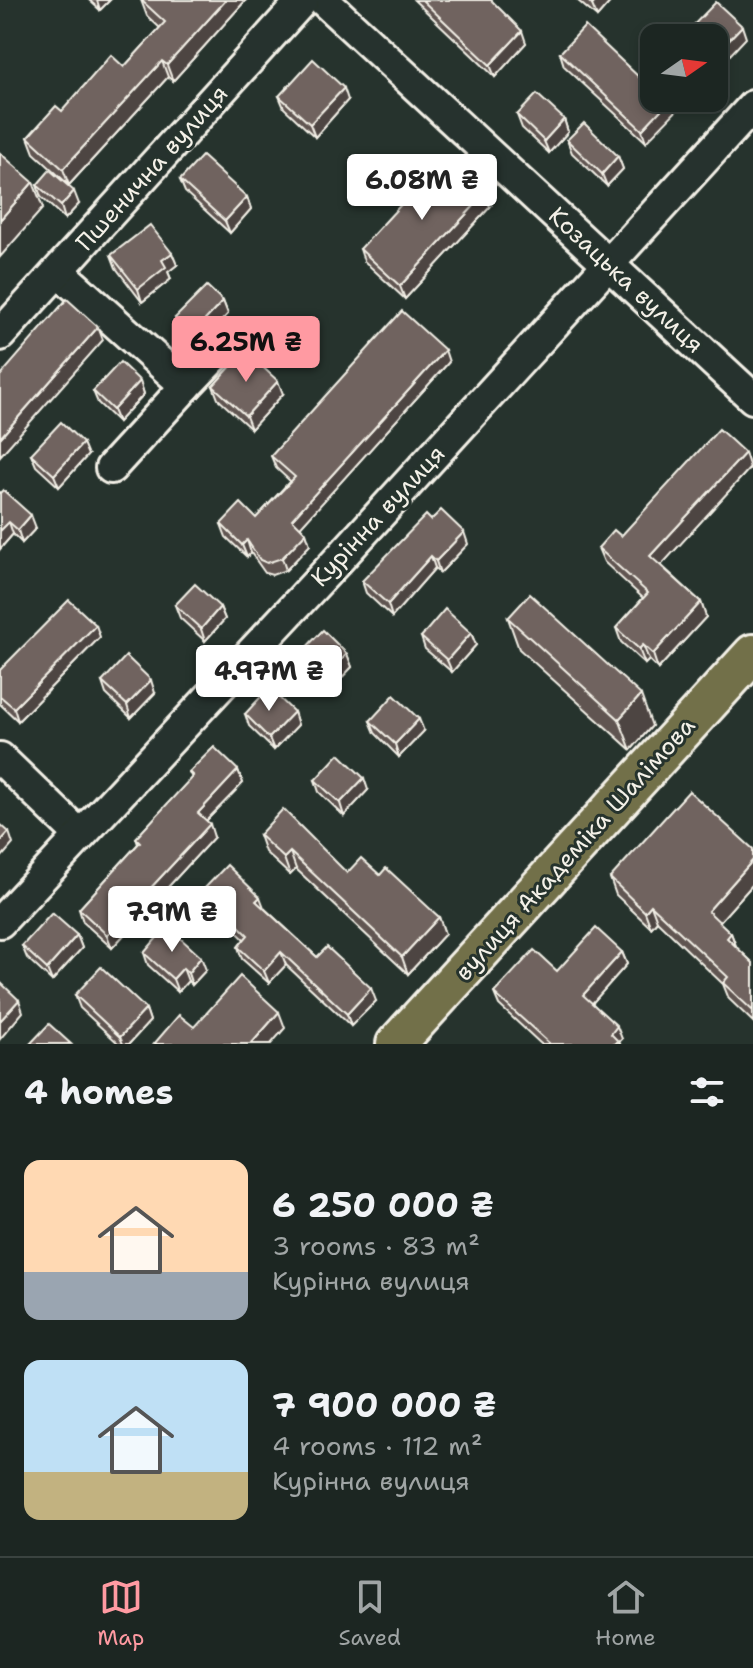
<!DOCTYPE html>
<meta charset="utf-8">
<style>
body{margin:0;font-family:"Shantell Sans",sans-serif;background:#252e2a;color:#f1f3f6;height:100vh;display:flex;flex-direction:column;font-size:30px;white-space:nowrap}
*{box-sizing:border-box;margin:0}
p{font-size:26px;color:#a0a5a5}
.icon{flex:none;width:44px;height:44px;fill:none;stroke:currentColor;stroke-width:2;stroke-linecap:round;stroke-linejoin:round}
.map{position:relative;height:1044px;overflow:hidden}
.sheet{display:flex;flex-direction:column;background:#1c2622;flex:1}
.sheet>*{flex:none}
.needle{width:52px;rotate:76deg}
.fabs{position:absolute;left:640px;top:24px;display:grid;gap:16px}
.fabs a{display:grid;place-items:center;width:88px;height:88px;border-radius:16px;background:#1c2622;box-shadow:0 4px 12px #0003,0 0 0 2px #3a4340;font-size:40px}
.price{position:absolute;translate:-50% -68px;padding:0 18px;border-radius:8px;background:#fff;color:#222;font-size:26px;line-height:52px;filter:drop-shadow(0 2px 4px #0008)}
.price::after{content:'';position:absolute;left:50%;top:48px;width:24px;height:18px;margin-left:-12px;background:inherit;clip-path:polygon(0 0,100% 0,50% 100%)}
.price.selected{background:#ff9aa2;color:#111}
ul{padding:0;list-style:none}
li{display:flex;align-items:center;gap:24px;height:200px;padding:0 24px}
li span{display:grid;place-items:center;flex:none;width:224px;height:160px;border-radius:16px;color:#555}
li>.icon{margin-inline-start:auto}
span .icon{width:96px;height:96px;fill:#fffc;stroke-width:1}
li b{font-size:34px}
h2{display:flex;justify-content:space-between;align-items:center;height:96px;padding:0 24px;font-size:34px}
.menu{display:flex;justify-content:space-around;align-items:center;height:112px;border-top:2px solid #3a4340;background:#1c2622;font-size:22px;color:#a0a5a5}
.menu a{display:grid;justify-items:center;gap:4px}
.menu .selected{color:#ff9aa2}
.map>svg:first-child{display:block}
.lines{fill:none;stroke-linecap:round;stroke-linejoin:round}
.minor-casing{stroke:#f4f1e8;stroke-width:36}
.major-casing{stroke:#f4f1e8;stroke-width:44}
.minor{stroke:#26332d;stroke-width:30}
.major{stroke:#726f4a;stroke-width:38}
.wall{fill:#605551;stroke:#f4f1e8;stroke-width:2}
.shaded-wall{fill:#4e4542;stroke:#f4f1e8;stroke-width:2}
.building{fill:#70635e;stroke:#f4f1e8;stroke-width:2}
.labels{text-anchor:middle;stroke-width:6;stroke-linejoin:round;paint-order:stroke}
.street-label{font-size:24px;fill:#f4f1e8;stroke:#26332d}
</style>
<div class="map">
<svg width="753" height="1044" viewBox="0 0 753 1044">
<rect width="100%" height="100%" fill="#26332d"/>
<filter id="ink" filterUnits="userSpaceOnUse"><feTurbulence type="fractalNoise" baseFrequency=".0125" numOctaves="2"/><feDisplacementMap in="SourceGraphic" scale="16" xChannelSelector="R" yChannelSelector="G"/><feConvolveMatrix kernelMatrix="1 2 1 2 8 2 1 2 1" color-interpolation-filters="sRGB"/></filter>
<g filter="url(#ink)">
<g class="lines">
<defs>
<g id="minor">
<polyline points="323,0 753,398"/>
<polyline points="59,272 186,386 225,345"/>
<polyline points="0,335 303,0"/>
<polyline points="111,468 186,386"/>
<polyline points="0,758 79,834"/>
<polyline points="0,922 339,559 753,106"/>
</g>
<polyline id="major" points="396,1044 753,654"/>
</defs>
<use href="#minor" class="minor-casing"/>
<use href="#major" class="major-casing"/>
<use href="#minor" class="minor"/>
<use href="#major" class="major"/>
</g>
<g class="wall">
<polygon points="89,0 110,0 100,10"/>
<polygon points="141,0 246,0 173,81 168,77 69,185 34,153 28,137 62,111 124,67 160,28 147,16"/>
<polygon points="414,0 491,0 526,43 495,77"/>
<polygon points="577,0 612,0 597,17"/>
<polygon points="560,53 641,79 646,142 564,66"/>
<polygon points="279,96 348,100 315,137 284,108"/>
<polygon points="517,115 564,119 568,132 549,153 522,128"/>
<polygon points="567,140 618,156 623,169 607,186 572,153"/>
<polygon points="180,180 247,197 251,209 230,233 185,192"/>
<polygon points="37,185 79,204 65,219 41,197"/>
<polygon points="490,207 405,299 364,261 360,249"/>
<polygon points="111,255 177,265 168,272 171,279 142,302 116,268"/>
<polygon points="223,301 228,314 196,347 180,331 175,318"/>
<polygon points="449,362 300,527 306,533 310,545 286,570 272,575 265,573 251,553 247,557 226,537 221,524 256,518 290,481 276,468 271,456"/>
<polygon points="140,381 144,394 118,422 98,403 93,391"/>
<polygon points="213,386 283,394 251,429 218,399"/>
<polygon points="745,453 750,468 661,565 701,602 706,617 658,669 649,660 645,664 621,642 616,628 643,598 604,562 598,548 621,536"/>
<polygon points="31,454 88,455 59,487 36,466"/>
<polygon points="0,493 36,528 22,543 13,534 0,549"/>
<polygon points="468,544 440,573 435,568 392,617 366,593 362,581"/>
<polygon points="175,605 220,607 225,619 205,641 180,618"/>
<polygon points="508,618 652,726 631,750 519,649"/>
<polygon points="471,633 476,645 452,672 425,649 421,637"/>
<polygon points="100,637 18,721 0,704 0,670"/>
<polygon points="347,654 352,667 328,692 303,668 298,656"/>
<polygon points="102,682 155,693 131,718 106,694"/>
<polygon points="294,712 298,725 274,750 249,726 245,714"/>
<polygon points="370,721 424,731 399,757 375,733"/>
<polygon points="238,770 243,783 206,821 214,837 112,948 83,922 79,909 138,844 136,838 192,778 189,772"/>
<polygon points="315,780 368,790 344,816 319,792"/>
<polygon points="259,835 347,873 380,875 439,917 445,934 408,974 296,869 290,875 265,852"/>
<polygon points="753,849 753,884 719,922 731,933 737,948 753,963 753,1022 729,999 723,984 657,921 651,928 616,895 610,878"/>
<polygon points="203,890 264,908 317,957 376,1001 351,1026 286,965 269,983 242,959 238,947 244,939 207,903"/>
<polygon points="77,935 82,948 52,981 27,958 22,946"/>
<polygon points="622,952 627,964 592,1003 622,1039 619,1042 620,1044 541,1044 499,1005 494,993 557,971"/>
<polygon points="144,953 206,970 192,985 188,981 178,992 148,965"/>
<polygon points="75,995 146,1009 150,1021 129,1044 119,1044 80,1008"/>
</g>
<g class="shaded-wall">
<polygon points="97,0 110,0 100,10"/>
<polygon points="226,0 246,0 173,81 167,65"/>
<polygon points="597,0 612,0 597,17 592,5"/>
<polygon points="742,26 746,38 714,72 714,55"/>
<polygon points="522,31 526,43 495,77 490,65"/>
<polygon points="162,61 168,77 69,185 63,169"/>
<polygon points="344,88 348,100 315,137 310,124"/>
<polygon points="672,98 689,98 646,142 642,130"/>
<polygon points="564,119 568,132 549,153 544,141"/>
<polygon points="618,156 623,169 607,186 602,174"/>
<polygon points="33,182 43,208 0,257 0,220"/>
<polygon points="74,191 79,204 65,219 61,206"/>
<polygon points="485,194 490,207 405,299 400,286"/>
<polygon points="247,197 251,209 230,233 225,221"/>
<polygon points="172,253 177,265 168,272 171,279 142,302 138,289 162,260"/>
<polygon points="223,301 228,314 196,347 192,334"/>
<polygon points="98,327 103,340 0,456 0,438"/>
<polygon points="445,350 449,362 296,532 292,519"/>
<polygon points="140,381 144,394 118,422 113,410"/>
<polygon points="278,381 283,394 251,429 246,416"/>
<polygon points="83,443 88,455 59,487 54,475"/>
<polygon points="745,453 750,468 656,571 650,556"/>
<polygon points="31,515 36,528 22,543 18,530"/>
<polygon points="9,522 13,534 0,549 0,531"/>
<polygon points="464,532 468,544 440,573 436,561"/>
<polygon points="306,533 310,545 286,570 282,558"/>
<polygon points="247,540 251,553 247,557 242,545"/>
<polygon points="431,556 435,568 392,617 388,604"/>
<polygon points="701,602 706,617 658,669 653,654"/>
<polygon points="220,607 225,619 205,641 201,629"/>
<polygon points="96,625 100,637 18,721 14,708"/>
<polygon points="471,633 476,645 452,672 447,660"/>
<polygon points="643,645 649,660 645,664 639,649"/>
<polygon points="347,654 352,667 328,692 323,679"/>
<polygon points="151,680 155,693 131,718 127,705"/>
<polygon points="641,695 652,726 631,750 619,719"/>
<polygon points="294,712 298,725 274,750 269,738"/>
<polygon points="419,719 424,731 399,757 395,744"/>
<polygon points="238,770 243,783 202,825 198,813"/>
<polygon points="364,778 368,790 344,816 340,803"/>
<polygon points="210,824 214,837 112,948 107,935"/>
<polygon points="9,832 13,844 0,859 0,842"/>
<polygon points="290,852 296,869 290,875 284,858"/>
<polygon points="753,860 753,884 714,928 708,911"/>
<polygon points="260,897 265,910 256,901"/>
<polygon points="651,905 657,921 651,928 645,912"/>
<polygon points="439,917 445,934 408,974 402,957"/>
<polygon points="731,933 737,950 727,938"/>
<polygon points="77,935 82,948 52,981 47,969"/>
<polygon points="281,952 286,965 269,983 264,971"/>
<polygon points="622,952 627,964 588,1008 583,995"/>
<polygon points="201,957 206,970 192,985 188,973"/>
<polygon points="183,968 188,981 178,992 173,979"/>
<polygon points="371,988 376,1001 351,1026 347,1014"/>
<polygon points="19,1000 23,1012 0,1039 0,1021"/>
<polygon points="146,1009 150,1021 129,1044 123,1044 120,1037"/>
<polygon points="279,1012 285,1028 271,1044 251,1044"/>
<polygon points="617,1026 622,1039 619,1042 620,1044 615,1044 611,1034"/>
</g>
<g class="building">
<polygon points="141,0 226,0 167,65 162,61 63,169 28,137 56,106 62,111 111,55 124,67 165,22"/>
<polygon points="422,0 491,0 522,31 490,65"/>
<polygon points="587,0 597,0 592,5"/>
<polygon points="716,2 742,26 714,55 714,38 681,38"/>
<polygon points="585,26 641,79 654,66 654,98 672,98 642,130 560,53"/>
<polygon points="313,59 344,88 310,124 279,96"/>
<polygon points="537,94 564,119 544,141 517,115"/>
<polygon points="584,123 618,156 602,174 567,140"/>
<polygon points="0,153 33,182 0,220"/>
<polygon points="202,156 247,197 225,221 180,180"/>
<polygon points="445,157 485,194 400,286 360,249"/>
<polygon points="50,170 74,191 61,206 37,185"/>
<polygon points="150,225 172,253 162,260 166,267 138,289 111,255"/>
<polygon points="207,286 223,301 192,334 175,318"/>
<polygon points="67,299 98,327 0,438 0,376"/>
<polygon points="402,311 445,350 292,519 306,533 282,558 267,563 260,560 247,540 242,545 221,524 241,503 256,518 295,477 271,456"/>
<polygon points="245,351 278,381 246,416 213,386"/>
<polygon points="120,362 140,381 113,410 93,391"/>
<polygon points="61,422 83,443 54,475 31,454"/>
<polygon points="719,429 745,453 650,556 701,602 653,654 643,645 639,649 616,628 648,593 598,548 614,530 621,536"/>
<polygon points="3,490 31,515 18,530 9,522 0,531 0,493"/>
<polygon points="441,510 464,532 436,561 431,556 388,604 362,581 426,515 431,520"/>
<polygon points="195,584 220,607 201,629 175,605"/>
<polygon points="530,594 641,695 619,719 508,618"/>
<polygon points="69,600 96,625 14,708 0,696 0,670"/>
<polygon points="445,609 471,633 447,660 421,637"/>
<polygon points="323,630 347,654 323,679 298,656"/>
<polygon points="126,656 151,680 127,705 102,682"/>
<polygon points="269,688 294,712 269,738 245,714"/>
<polygon points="394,695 419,719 395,744 370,721"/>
<polygon points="214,747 238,770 198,813 210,824 107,935 79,909 140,842 136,838 193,776 189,772"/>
<polygon points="339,754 364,778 340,803 315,780"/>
<polygon points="689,791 753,849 753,860 708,911 731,933 727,938 753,963 753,1011 723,983 728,977 651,905 645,912 610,878"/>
<polygon points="283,809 347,873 361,858 380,875 386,868 439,917 402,957 290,852 284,858 259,835"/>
<polygon points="0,824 9,832 0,842"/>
<polygon points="227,865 260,897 256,901 317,957 327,947 371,988 347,1014 281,952 264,971 238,947 248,935 203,890"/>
<polygon points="52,913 77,935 47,969 22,946"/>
<polygon points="167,926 201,957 188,973 183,968 173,979 144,953"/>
<polygon points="596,928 622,952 583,995 617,1026 611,1034 618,1041 615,1044 550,1044 494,993 534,950 557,971"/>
<polygon points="101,967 146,1009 120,1037 75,995"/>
<polygon points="240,976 279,1012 251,1044 154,1044 179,1015 194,1027"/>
<polygon points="0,982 19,1000 0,1021"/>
<polygon points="49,1024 71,1044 30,1044"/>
</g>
</g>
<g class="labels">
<g class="street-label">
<text transform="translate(152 168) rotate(-48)" y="8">Пшенична вулиця</text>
<text transform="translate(626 280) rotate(43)" y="8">Козацька вулиця</text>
<text transform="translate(378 516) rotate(-47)" y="8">Курінна вулиця</text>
<text transform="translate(575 849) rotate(-48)" y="8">вулиця Академіка Шалімова</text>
</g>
</g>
</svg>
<div class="fabs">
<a><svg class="needle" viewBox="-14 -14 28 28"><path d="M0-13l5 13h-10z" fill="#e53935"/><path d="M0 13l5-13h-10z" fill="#a0a5a5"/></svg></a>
</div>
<b class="price" style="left:422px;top:222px">6.08M ₴</b>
<b class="price selected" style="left:246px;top:384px">6.25M ₴</b>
<b class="price" style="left:269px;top:713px">4.97M ₴</b>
<b class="price" style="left:172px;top:954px">7.9M ₴</b>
</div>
<section class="sheet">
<h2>4 homes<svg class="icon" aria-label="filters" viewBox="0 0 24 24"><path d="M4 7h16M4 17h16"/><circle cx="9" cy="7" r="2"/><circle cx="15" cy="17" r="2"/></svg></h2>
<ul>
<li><span style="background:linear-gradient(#ffd9b3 70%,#9aa5b1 0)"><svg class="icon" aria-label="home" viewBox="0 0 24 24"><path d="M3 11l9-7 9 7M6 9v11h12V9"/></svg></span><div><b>6 250 000 ₴</b><p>3 rooms · 83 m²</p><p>Курінна вулиця</p></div></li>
<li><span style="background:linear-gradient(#bfe0f5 70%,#c2b280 0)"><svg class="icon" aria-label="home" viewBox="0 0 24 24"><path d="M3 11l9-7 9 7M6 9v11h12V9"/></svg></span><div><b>7 900 000 ₴</b><p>4 rooms · 112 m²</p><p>Курінна вулиця</p></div></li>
</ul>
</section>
<nav class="menu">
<a class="selected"><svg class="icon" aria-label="map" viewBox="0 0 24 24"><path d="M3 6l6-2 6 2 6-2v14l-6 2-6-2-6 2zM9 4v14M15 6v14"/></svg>Map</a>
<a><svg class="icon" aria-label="saved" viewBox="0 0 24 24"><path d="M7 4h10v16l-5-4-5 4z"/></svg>Saved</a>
<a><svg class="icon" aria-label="home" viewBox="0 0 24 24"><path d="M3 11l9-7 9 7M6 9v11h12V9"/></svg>Home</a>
</nav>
